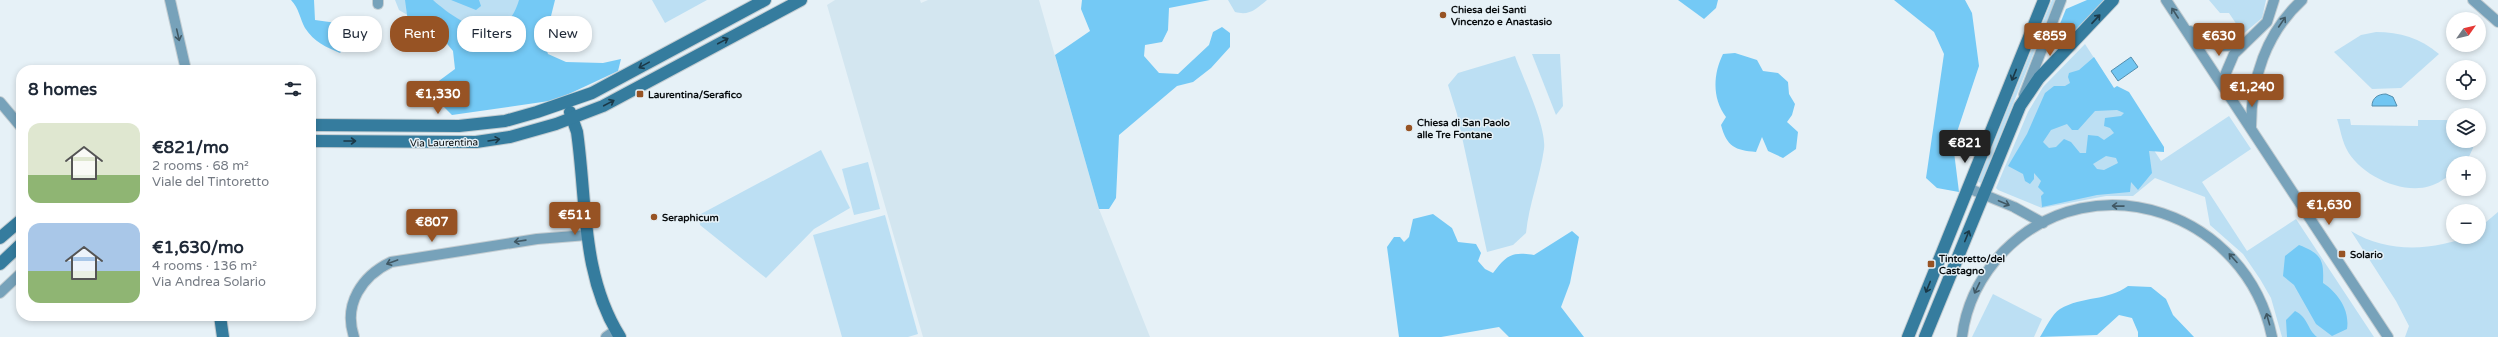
<!DOCTYPE html>
<meta charset="utf-8">
<style>
body{margin:0;font-family:"Varela Round",sans-serif;background:#f2f2f3;color:#1f2937;height:100vh;display:flex;flex-direction:column;font-size:15px;white-space:nowrap}
*{box-sizing:border-box;margin:0}
p{font-size:13px;color:#747a83}
.icon{flex:none;width:22px;height:22px;fill:none;stroke:currentColor;stroke-width:2;stroke-linecap:round;stroke-linejoin:round}
.map{position:relative;flex:1;overflow:hidden}
.sheet{position:absolute;left:16px;top:65px;width:300px;height:256px;display:flex;flex-direction:column;background:#fff;border-radius:16px;box-shadow:0 2px 6px #0003}
.sheet>*{flex:none}
.banner{position:absolute;left:328px;top:16px;width:380px;height:36px;display:flex;gap:8px}
.needle{width:26px;rotate:56deg}
.buttons{position:absolute;left:2446px;top:12px;display:grid;gap:8px}
.buttons a{display:grid;place-items:center;width:40px;height:40px;border-radius:50%;background:#fff;box-shadow:0 2px 6px #0003;font-size:20px}
.price{position:absolute;translate:-50% -34px;padding:0 9px;border-radius:4px;background:#975324;color:#fff;font-size:13px;line-height:26px;filter:drop-shadow(0 1px 2px #0008)}
.price::after{content:'';position:absolute;left:50%;top:24px;width:12px;height:9px;margin-left:-6px;background:inherit;clip-path:polygon(0 0,100% 0,50% 100%)}
.price.current{background:#222;color:#fff}
ul{padding:0;list-style:none}
li{display:flex;align-items:center;gap:12px;height:100px;padding:0 12px}
li span{display:grid;place-items:center;flex:none;width:112px;height:80px;border-radius:12px;color:#555}
li>.icon{margin-inline-start:auto}
span .icon{width:48px;height:48px;fill:#fffc;stroke-width:1}
li b{font-size:17px}
h2{display:flex;justify-content:space-between;align-items:center;height:48px;padding:0 12px;font-size:17px}
.tag{padding:0 14px;border-radius:16px;background:#fff;box-shadow:0 2px 6px #0003;font-size:14px;line-height:36px}
.tag.current{background:#975324;color:#fff}
.map>svg:first-child{display:block}
.built{fill:#d3e6f0}
.green{fill:#bcdff3}
.forest{fill:#74c9f5;fill-rule:evenodd}
.water{fill:#71c6f2;stroke:#528eae}
.lines{fill:none;stroke-linecap:round;stroke-linejoin:round}
.street-casing{stroke:#c3cdd2;stroke-width:12}
.secondary-casing{stroke:#c3cdd2;stroke-width:14}
.street{stroke:#77a2ba;stroke-width:10}
.secondary{stroke:#357c9e;stroke-width:12}
.oneway{stroke:#405864}
.oneway2{stroke:#1b3948}
.poi-dot{fill:#975324;stroke:#e6f1f7;stroke-width:1.5}
.labels{text-anchor:middle;stroke-width:3;stroke-linejoin:round;paint-order:stroke}
.poi-label{font-size:10px;font-weight:bold;fill:#090d0f;stroke:#e6f1f7;text-anchor:start}
.street-label{font-size:10px;fill:#090d0f;stroke:#e6f1f7}
</style>
<div class="map">
<svg width="2498" height="337" viewBox="0 0 2498 337">
<rect width="100%" height="100%" fill="#e6f1f7"/>
<polygon class="built" points="835,0 920,0 921,3 928,0 1039,0 1099,209 1150,337 923,337 827,5"/>
<g class="green">
<polygon points="395,0 547,0 531,31 439,34 399,10"/>
<polygon points="652,0 707,0 665,23"/>
<path d="M1228 0H1267C1256 9 1250 16 1235 12Z"/>
<polygon points="2052,0 2055,0 1981,183 1978,182"/>
<polygon points="2209,0 2266,0 2262,18 2243,34 2229,13 2220,13"/>
<path d="M2376 32C2400 32 2420 38 2439 54L2401 88 2372 89 2334 52 2361 35Z"/>
<polygon points="2085,44 2161,161 2229,116 2251,149 2202,182 2247,251 2296,219 2374,337 2282,337 2271,298 2260,279 2243,254 2210,225 2205,197 2155,178 2133,196 2106,196 2042,208 1998,190 1996,188 2028,112 2043,87"/>
<polygon points="1532,54 1560,54 1563,106 1556,115"/>
<path d="M1515 56C1523 78 1547 128 1544 149 1540 177 1529 204 1526 233L1513 245 1487 252 1457 114 1448 85 1458 73Z"/>
<path d="M2337 119H2350L2351 125 2418 126V120H2453V141H2474L2473 148 2466 163H2453L2452 174C2445 178 2438 184 2430 186 2402 195 2359 175 2346 148 2342 140 2340 128 2337 119Z"/>
<polygon points="821,150 850,208 814,229 766,278 700,225 699,215"/>
<polygon points="868,162 880,209 854,215 842,169"/>
<path d="M2498 212V337H2405L2409 326 2396 301 2351 231C2379 248 2412 251 2443 244 2458 241 2463 237 2479 237V228Z"/>
<polygon points="885,215 918,334 908,337 842,337 813,235"/>
<polygon points="1993,294 2042,319 2034,337 1972,337"/>
</g>
<g class="forest">
<path d="M291 0H314L315 20 344 24 352 38 340 53C326 47 314 42 305 28 300 19 299 8 291 0Z"/>
<path d="M405 0H433C460 24 504 51 519 0H555L549 24 541 34 548 54 566 62 603 63 621 59 618 71 556 100 452 115 443 106 432 86 455 69 453 51 439 34 416 31 408 22Z"/>
<polygon points="451,0 479,0 481,6 476,10"/>
<polygon points="1082,0 1210,0 1169,8 1168,30 1162,42 1145,45 1144,56 1159,73 1178,74 1209,45 1213,32 1222,27 1230,33 1230,47 1211,68 1193,82 1177,86 1119,135 1116,198 1109,209 1099,209 1055,55 1090,31 1081,9"/>
<polygon points="1678,0 1718,0 1716,8 1704,19"/>
<polygon points="1894,0 1965,0 1972,13 1979,66 1953,144 1959,192 1937,188 1926,178 1944,54 1934,32"/>
<polygon points="2087,0 2104,0 2065,44 2057,47 2053,41 2066,9"/>
<path d="M1735 53 1757 60 1763 71 1778 73 1788 82 1789 94 1795 104 1792 115 1787 122 1798 132 1796 149 1783 158 1768 151 1762 137 1756 152C1735 150 1727 147 1721 125L1726 117C1712 99 1713 74 1723 54Z"/>
<path d="M2094 57 2114 88 2117 86 2129 92 2164 147V152L2149 151 2152 173 2138 190 2131 182 2130 192 2097 195 2042 207 2041 196 2044 193 2038 187 2041 181 2034 173V179L2030 184 2025 181 2023 174 2008 166 2027 134 2045 93 2054 86H2065L2070 83 2068 77 2069 73 2079 70ZM2117 110 2124 113 2121 116 2105 118 2104 126 2110 128 2114 133 2104 140 2098 136 2088 135 2086 153H2080L2071 142 2064 139 2056 147 2049 148 2043 142 2051 130 2067 124 2072 130H2078L2095 111ZM2106 156 2116 158 2118 163 2104 170 2097 169 2093 164Z"/>
<path d="M1433 214 1452 228 1458 242 1476 244 1481 253 1478 261 1485 269 1493 273C1506 256 1511 251 1534 255L1572 231 1579 237 1570 283 1561 307 1584 337H1509L1499 327 1441 337H1399L1387 247 1394 237H1400L1404 242 1409 237 1413 219Z"/>
<path d="M2299 245C2322 254 2324 260 2323 283 2338 293 2350 310 2347 329L2332 336 2316 324 2294 285 2283 276 2285 256Z"/>
<path d="M2128 286 2151 287 2166 299 2173 315 2194 337H2138V332L2132 318 2119 315 2097 335 2040 337C2045 329 2052 314 2060 309 2082 296 2108 301 2128 286Z"/>
<path d="M2295 311C2308 317 2307 329 2317 337H2287L2286 320Z"/>
</g>
<g class="water">
<polygon points="2131,57 2138,67 2118,81 2111,71"/>
<path d="M2386 94 2393 97 2397 106H2372C2372 98 2378 94 2386 94Z"/>
</g>
<g class="lines">
<defs>
<g id="street">
<polyline points="170,0 186,70"/>
<polyline points="378,0 378,4"/>
<polyline points="2166,0 2388,337"/>
<polyline points="2473,0 2498,22"/>
<path d="M2190 31C2206 44 2222 49 2242 44"/>
<polyline points="2222,82 2234,54 2267,22 2274,0"/>
<polyline points="2024,95 2061,0"/>
<polyline points="0,102 21,127"/>
<path d="M2251 127C2251 79 2266 33 2302 0"/>
<polyline points="1968,188 2014,207 2043,223"/>
<polyline points="0,293 21,273"/>
<path d="M354 337C343 304 362 276 391 262L537 239 587 235"/>
<polyline points="606,337 616,330"/>
<path d="M1962 337C1966 304 1981 275 2004 251 2095 159 2247 214 2272 337"/>
</g>
<g id="secondary">
<path d="M570 112 577 132C587 202 581 275 620 337"/>
<polyline points="311,125 459,126 505,121 537,112 592,93 765,0"/>
<polyline points="311,141 476,142 510,137 556,124 603,106 801,0"/>
<polyline points="0,238 21,220"/>
<polyline points="0,264 21,244"/>
<polyline points="220,316 223,337"/>
<polyline points="1908,337 2044,0"/>
<polyline points="1925,337 2020,106 2039,78 2113,0"/>
</g>
</defs>
<use href="#street" class="street-casing"/>
<use href="#secondary" class="secondary-casing"/>
<use href="#street" class="street"/>
<use href="#secondary" class="secondary"/>
</g>
<defs><path id="oneway-shaft" d="M-6 0H5M1.5-3L5.5 0L1.5 3" fill="none" stroke-width="1.6" stroke-linecap="round" stroke-linejoin="round"/></defs>
<g class="oneway">
<use href="#oneway-shaft" transform="translate(2175 13) rotate(-123)"/>
<use href="#oneway-shaft" transform="translate(2282 22) rotate(-56)"/>
<use href="#oneway-shaft" transform="translate(178 35) rotate(77)"/>
<use href="#oneway-shaft" transform="translate(2004 203) rotate(23)"/>
<use href="#oneway-shaft" transform="translate(2118 206) rotate(-179)"/>
<use href="#oneway-shaft" transform="translate(520 241) rotate(172)"/>
<use href="#oneway-shaft" transform="translate(2233 258) rotate(-132)"/>
<use href="#oneway-shaft" transform="translate(392 262) rotate(160)"/>
<use href="#oneway-shaft" transform="translate(1977 288) rotate(116)"/>
<use href="#oneway-shaft" transform="translate(2268 319) rotate(-106)"/>
</g>
<g class="oneway2">
<use href="#oneway-shaft" transform="translate(2096 19) rotate(-47)"/>
<use href="#oneway-shaft" transform="translate(723 41) rotate(-28)"/>
<use href="#oneway-shaft" transform="translate(644 65) rotate(151)"/>
<use href="#oneway-shaft" transform="translate(2014 75) rotate(112)"/>
<use href="#oneway-shaft" transform="translate(609 103) rotate(-28)"/>
<use href="#oneway-shaft" transform="translate(494 140) rotate(-9)"/>
<use href="#oneway-shaft" transform="translate(350 141)"/>
<use href="#oneway-shaft" transform="translate(1967 236) rotate(-68)"/>
<use href="#oneway-shaft" transform="translate(1928 287) rotate(112)"/>
</g>
<g class="poi-dot">
<circle cx="1443" cy="15" r="4"/>
<rect x="636" y="90" width="8" height="8" rx="2"/>
<circle cx="1409" cy="128" r="4"/>
<circle cx="654" cy="217" r="4"/>
<rect x="2338" y="250" width="8" height="8" rx="2"/>
<rect x="1927" y="260" width="8" height="8" rx="2"/>
</g>
<g class="labels">
<g class="poi-label">
<text x="1451" y="13">Chiesa dei Santi<tspan x="1451" dy="12">Vincenzo e Anastasio</tspan></text>
<text x="648" y="98">Laurentina/Serafico</text>
<text x="1417" y="126">Chiesa di San Paolo<tspan x="1417" dy="12">alle Tre Fontane</tspan></text>
<text x="662" y="221">Seraphicum</text>
<text x="2350" y="258">Solario</text>
<text x="1939" y="262">Tintoretto/del<tspan x="1939" dy="12">Castagno</tspan></text>
</g>
<g class="street-label">
<text transform="translate(444 142) rotate(-1)" y="4">Via Laurentina</text>
</g>
</g>
</svg>
<div class="buttons">
<a><svg class="needle" viewBox="-14 -14 28 28"><path d="M0-13l5 13h-10z" fill="#e53935"/><path d="M0 13l5-13h-10z" fill="#747a83"/></svg></a>
<a><svg class="icon" aria-label="locate" viewBox="0 0 24 24"><circle cx="12" cy="12" r="6"/><path d="M12 2v4M12 18v4M2 12h4M18 12h4"/></svg></a>
<a><svg class="icon" aria-label="layers" viewBox="0 0 24 24"><path d="M12 4l9 5-9 5-9-5zM3 14l9 5 9-5"/></svg></a>
<a>+</a>
<a>−</a>
</div>
<b class="price" style="left:2050px;top:57px">€859</b>
<b class="price" style="left:2219px;top:57px">€630</b>
<b class="price" style="left:2252px;top:108px">€1,240</b>
<b class="price" style="left:438px;top:115px">€1,330</b>
<b class="price current" style="left:1965px;top:164px">€821</b>
<b class="price" style="left:2329px;top:226px">€1,630</b>
<b class="price" style="left:575px;top:236px">€511</b>
<b class="price" style="left:432px;top:243px">€807</b>
<div class="banner">
<a class="tag">Buy</a>
<a class="tag current">Rent</a>
<a class="tag">Filters</a>
<a class="tag">New</a>
</div>
<section class="sheet">
<h2>8 homes<svg class="icon" aria-label="filters" viewBox="0 0 24 24"><path d="M4 7h16M4 17h16"/><circle cx="9" cy="7" r="2"/><circle cx="15" cy="17" r="2"/></svg></h2>
<ul>
<li><span style="background:linear-gradient(#dfe7d0 65%,#8fb573 0)"><svg class="icon" aria-label="home" viewBox="0 0 24 24"><path d="M3 11l9-7 9 7M6 9v11h12V9"/></svg></span><div><b>€821/mo</b><p>2 rooms · 68 m²</p><p>Viale del Tintoretto</p></div></li>
<li><span style="background:linear-gradient(#a9c7e8 60%,#8fb573 0)"><svg class="icon" aria-label="home" viewBox="0 0 24 24"><path d="M3 11l9-7 9 7M6 9v11h12V9"/></svg></span><div><b>€1,630/mo</b><p>4 rooms · 136 m²</p><p>Via Andrea Solario</p></div></li>
</ul>
</section>
</div>
